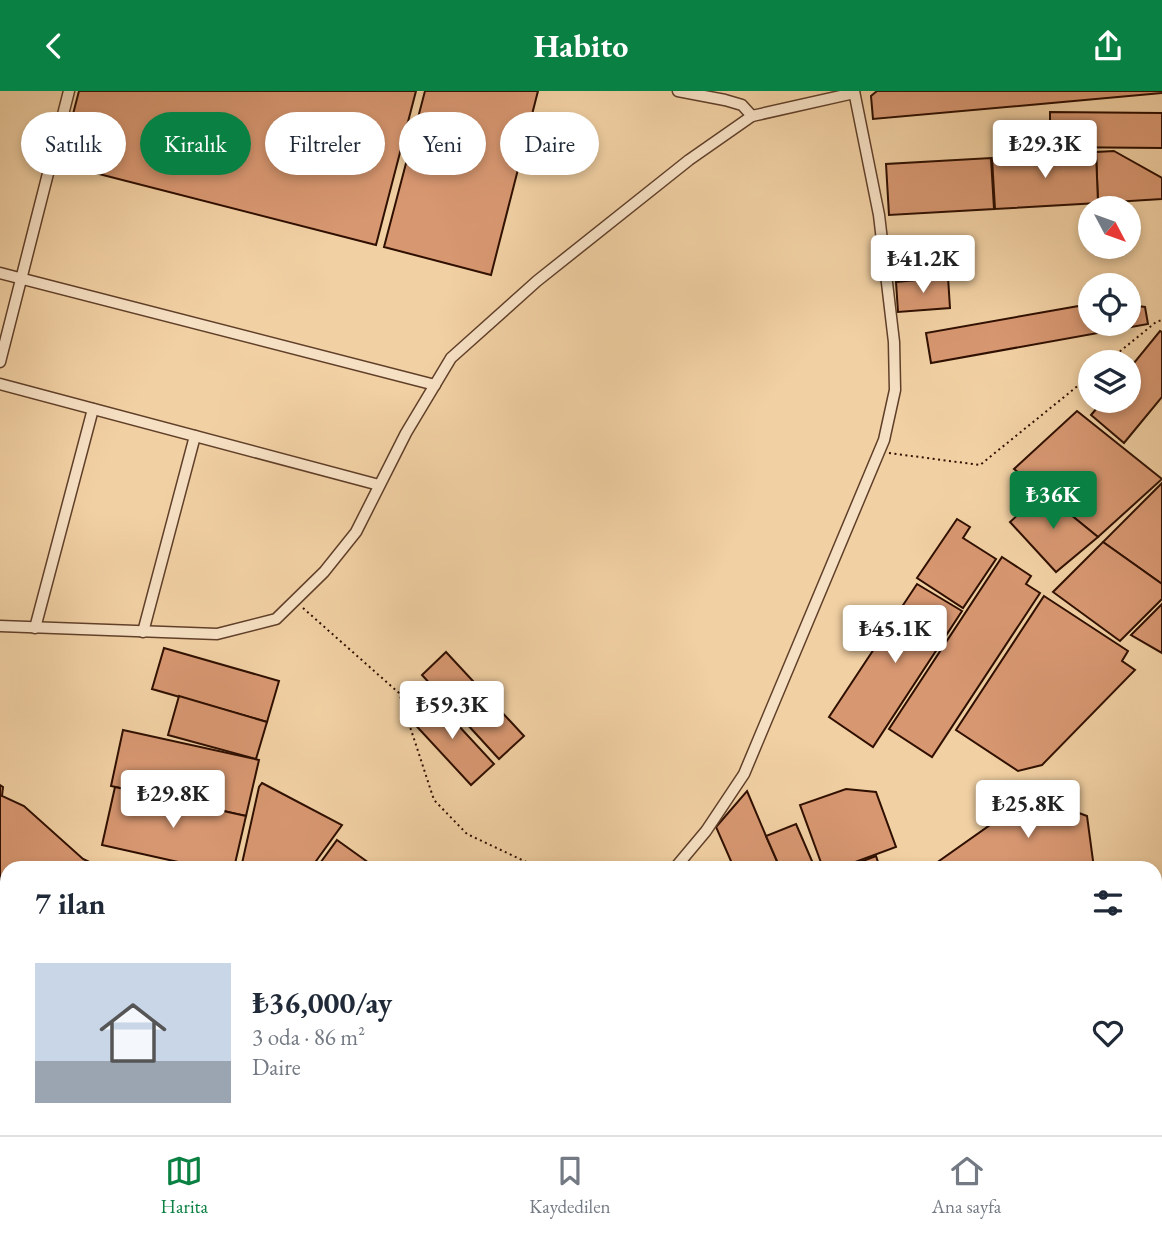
<!DOCTYPE html>
<html lang="tr">
<meta charset="utf-8">
<style>
body{margin:0;font-family:"EB Garamond",serif;background:#f6f6f7;color:#1f2937;height:100vh;display:flex;flex-direction:column;font-size:26px;white-space:nowrap}
*{box-sizing:border-box;margin:0}
p{font-size:23px;color:#747a83}
.icon{flex:none;width:38px;height:38px;fill:none;stroke:currentColor;stroke-width:2;stroke-linecap:round;stroke-linejoin:round}
.map{position:relative;flex:1;overflow:hidden}
.drawer{position:absolute;left:0px;top:770px;width:1162px;height:275px;display:flex;flex-direction:column;background:#fff;border-radius:21px 21px 0 0;box-shadow:0 4px 10px #0003}
.drawer>*{flex:none}
.banner{position:absolute;left:21px;top:21px;width:700px;height:63px;display:flex;gap:14px}
.needle{width:46px;rotate:131deg}
.buttons{position:absolute;left:1078px;top:105px;display:grid;gap:14px}
.buttons a{display:grid;place-items:center;width:63px;height:63px;border-radius:50%;background:#fff;box-shadow:0 4px 10px #0003;font-size:35px}
.price{position:absolute;translate:-50% -60px;padding:0 16px;border-radius:7px;background:#fff;color:#222;font-size:23px;line-height:46px;filter:drop-shadow(0 2px 4px #0008)}
.price::after{content:'';position:absolute;left:50%;top:42px;width:21px;height:16px;margin-left:-10px;background:inherit;clip-path:polygon(0 0,100% 0,50% 100%)}
.price.on{background:#0b8043;color:#fff}
ul{padding:0;list-style:none}
li{display:flex;align-items:center;gap:21px;height:175px;padding:0 35px}
li span{display:grid;place-items:center;flex:none;width:196px;height:140px;border-radius:0px;color:#555}
li>.icon{margin-inline-start:auto}
span .icon{width:84px;height:84px;fill:#fffc;stroke-width:1}
li b{font-size:30px}
h2{display:flex;justify-content:space-between;align-items:center;height:84px;padding:0 35px;font-size:30px}
.tag{padding:0 24px;border-radius:32px;background:#fff;box-shadow:0 4px 10px #0003;font-size:24px;line-height:63px}
.tag.on{background:#0b8043;color:#fff}
header{display:flex;justify-content:space-between;align-items:center;height:91px;padding:0 35px;background:#0b8043;color:#fff;font-size:32px;font-weight:700}
.menu{display:flex;justify-content:space-around;align-items:center;height:98px;border-top:2px solid #e0e1e3;background:#fff;font-size:19px;color:#747a83}
.menu a{display:grid;justify-items:center;gap:4px}
.menu .on{color:#0b8043}
.map>svg:first-child{display:block}
.building{fill:#d79771;stroke:#2f0f00;stroke-width:2}
.lines{fill:none;stroke-linecap:round;stroke-linejoin:round}
.minor-casing{stroke:#603f29;stroke-width:13}
.path{stroke:#2f0f00;stroke-width:2;stroke-dasharray:2 3.5;stroke-linecap:butt}
.minor{stroke:#f6e0c3;stroke-width:10}
</style>
<header><svg class="icon" aria-label="back" viewBox="0 0 24 24"><path d="M15 5l-7 7 7 7"/></svg>Habito<svg class="icon" aria-label="share" viewBox="0 0 24 24"><path d="M12 15V3M7 8l5-5 5 5M5 13v7h14v-7"/></svg></header>
<div class="map">
<svg width="1162" height="1044" viewBox="0 0 1162 1044">
<rect width="100%" height="100%" fill="#f1d0a3"/>
<filter id="stains"><feTurbulence type="fractalNoise" baseFrequency=".00286" numOctaves="4"/><feColorMatrix values="0 0 0 0 .2 0 0 0 0 .09 0 0 0 0 .02 0 0 0 .5 -.17"/></filter>
<radialGradient id="worn" r=".72"><stop offset=".6" stop-color="#630" stop-opacity="0"/><stop offset="1" stop-color="#630" stop-opacity=".3"/></radialGradient>
<g class="building">
<polygon points="79,0 416,0 376,154 60,73"/>
<polygon points="425,0 538,0 491,184 384,156"/>
<polygon points="877,0 1162,0 1162,2 873,28 871,5"/>
<polygon points="1050,21 1162,22 1162,57 1050,56"/>
<polygon points="1114,60 1162,87 1162,108 1098,112 1096,61"/>
<polygon points="1096,61 1098,112 995,118 992,67"/>
<polygon points="991,67 994,118 889,124 886,73"/>
<polygon points="948,186 950,217 898,221 896,191"/>
<polygon points="1090,213 1090,233 1129,233 1129,214 1145,216 1148,233 931,272 926,242"/>
<polygon points="1160,240 1162,241 1162,306 1124,352 1091,324 1103,310 1129,310 1129,278"/>
<polygon points="1077,320 1162,388 1098,446 1014,378"/>
<polygon points="1162,392 1162,493 1103,451"/>
<polygon points="1043,401 1098,446 1056,481 1010,431"/>
<polygon points="957,428 970,436 963,447 996,468 963,517 917,487"/>
<polygon points="1103,451 1162,493 1162,508 1120,550 1053,501"/>
<polygon points="1002,466 1031,485 1026,493 1040,502 932,666 889,638"/>
<polygon points="917,493 962,520 873,656 829,626"/>
<polygon points="1044,505 1128,560 1122,570 1135,579 1042,674 1018,680 956,639"/>
<polygon points="1162,513 1162,562 1131,544"/>
<polygon points="164,557 279,590 267,631 152,598"/>
<polygon points="446,561 524,645 499,668 422,584"/>
<polygon points="179,605 267,631 256,668 168,644"/>
<polygon points="432,606 494,673 471,694 409,627"/>
<polygon points="123,639 259,669 246,725 111,695"/>
<polygon points="262,692 342,734 311,777 241,777 259,696"/>
<polygon points="0,694 3,696 2,705 24,715 83,768 102,777 7,777 7,857 0,855"/>
<polygon points="115,696 246,725 234,777 205,777 102,754"/>
<polygon points="846,698 876,701 896,756 839,777 823,777 800,714"/>
<polygon points="747,700 766,745 780,777 734,777 716,736"/>
<polygon points="1038,700 1071,719 1087,725 1094,777 932,777 932,775"/>
<polygon points="796,733 815,777 780,777 766,745"/>
<polygon points="337,749 376,777 321,777 318,775"/>
<polygon points="876,765 880,777 844,777"/>
<polygon points="0,892 7,896 7,1024 3,1044 0,1044"/>
<polygon points="1160,998 1162,999 1162,1044 1142,1044 1145,1038 1155,1038 1155,1011"/>
<polygon points="10,1038 73,1038 71,1044 9,1044"/>
<polygon points="336,1038 393,1038 402,1044 345,1044"/>
<polygon points="657,1038 704,1038 698,1044 665,1044"/>
<polygon points="712,1038 843,1038 845,1044 707,1044"/>
<polygon points="846,1038 881,1038 883,1044 849,1044"/>
<polygon points="885,1038 943,1038 946,1044 887,1044"/>
<polygon points="966,1038 1141,1038 1139,1044 967,1044"/>
</g>
<g class="lines">
<defs>
<g id="minor">
<polyline points="678,0 725,9 742,14 752,25"/>
<polyline points="0,182 435,294"/>
<polyline points="0,271 69,0"/>
<polyline points="0,293 379,394"/>
<polyline points="0,535 217,543 276,528 324,481 356,441 406,342 451,267 537,190 689,69 752,25 854,2"/>
<polyline points="35,537 93,318"/>
<polyline points="143,541 195,345"/>
<polyline points="675,777 706,740 744,683 884,349 895,299 894,251 879,124 854,0"/>
<polyline points="480,1044 484,1038"/>
</g>
</defs>
<use href="#minor" class="minor-casing"/>
<g class="path">
<polyline points="1107,271 1156,231 1162,229"/>
<polyline points="889,362 980,374 1090,285"/>
<polyline points="303,517 399,602 434,709 467,743 539,777"/>
</g>
<use href="#minor" class="minor"/>
</g>
<rect width="100%" height="100%" filter="url(#stains)"/>
<rect width="100%" height="100%" fill="url(#worn)"/>
</svg>
<div class="buttons">
<a><svg class="needle" viewBox="-14 -14 28 28"><path d="M0-13l5 13h-10z" fill="#e53935"/><path d="M0 13l5-13h-10z" fill="#747a83"/></svg></a>
<a><svg class="icon" aria-label="locate" viewBox="0 0 24 24"><circle cx="12" cy="12" r="6"/><path d="M12 2v4M12 18v4M2 12h4M18 12h4"/></svg></a>
<a><svg class="icon" aria-label="layers" viewBox="0 0 24 24"><path d="M12 4l9 5-9 5-9-5zM3 14l9 5 9-5"/></svg></a>
</div>
<b class="price" style="left:1045px;top:89px">₺29.3K</b>
<b class="price" style="left:923px;top:204px">₺41.2K</b>
<b class="price on" style="left:1053px;top:440px">₺36K</b>
<b class="price" style="left:895px;top:574px">₺45.1K</b>
<b class="price" style="left:452px;top:650px">₺59.3K</b>
<b class="price" style="left:173px;top:739px">₺29.8K</b>
<b class="price" style="left:1028px;top:749px">₺25.8K</b>
<div class="banner">
<a class="tag">Satılık</a>
<a class="tag on">Kiralık</a>
<a class="tag">Filtreler</a>
<a class="tag">Yeni</a>
<a class="tag">Daire</a>
</div>
<section class="drawer">
<h2>7 ilan<svg class="icon" aria-label="filters" viewBox="0 0 24 24"><path d="M4 7h16M4 17h16"/><circle cx="9" cy="7" r="2"/><circle cx="15" cy="17" r="2"/></svg></h2>
<ul>
<li><span style="background:linear-gradient(#c9d6e8 70%,#9aa5b1 0)"><svg class="icon" aria-label="home" viewBox="0 0 24 24"><path d="M3 11l9-7 9 7M6 9v11h12V9"/></svg></span><div><b>₺36,000/ay</b><p>3 oda · 86 m²</p><p>Daire</p></div><svg class="icon" aria-label="heart" viewBox="0 0 24 24"><path d="M12 20l-8-8c-3-5 5-10 8-4 3-6 11-1 8 4z"/></svg></li>
</ul>
</section>
</div>
<nav class="menu">
<a class="on"><svg class="icon" aria-label="map" viewBox="0 0 24 24"><path d="M3 6l6-2 6 2 6-2v14l-6 2-6-2-6 2zM9 4v14M15 6v14"/></svg>Harita</a>
<a><svg class="icon" aria-label="saved" viewBox="0 0 24 24"><path d="M7 4h10v16l-5-4-5 4z"/></svg>Kaydedilen</a>
<a><svg class="icon" aria-label="home" viewBox="0 0 24 24"><path d="M3 11l9-7 9 7M6 9v11h12V9"/></svg>Ana sayfa</a>
</nav>
